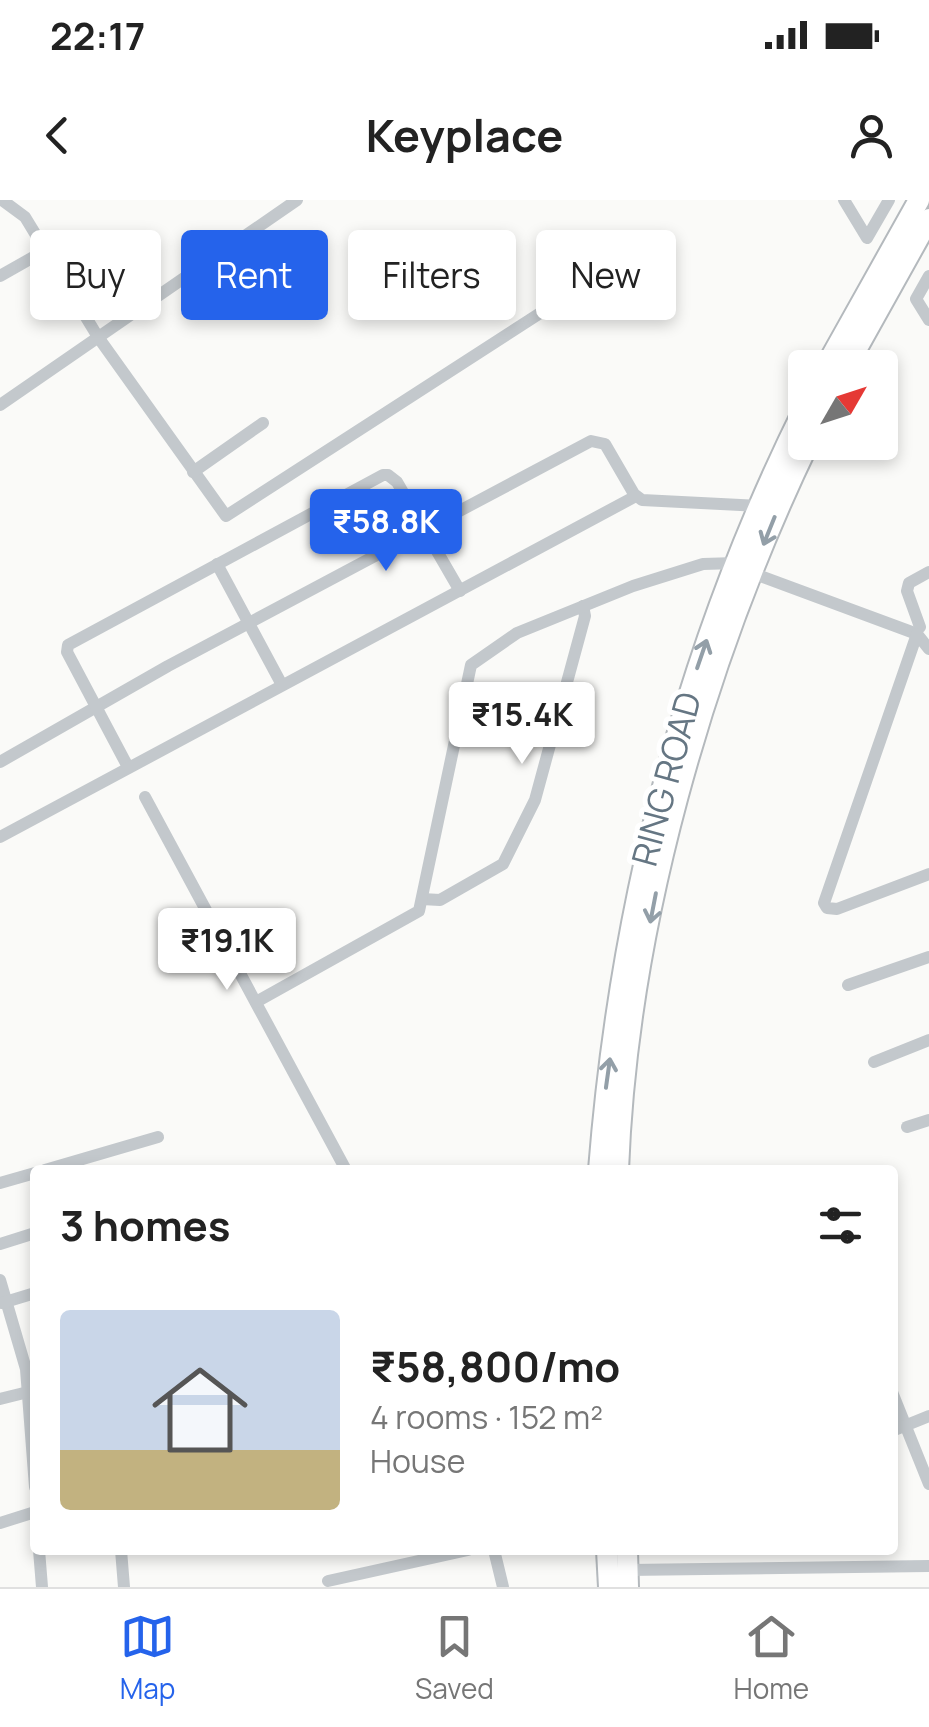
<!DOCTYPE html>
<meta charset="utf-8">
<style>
body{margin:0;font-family:Manrope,sans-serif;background:#f2f2f2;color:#222;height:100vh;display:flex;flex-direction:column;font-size:38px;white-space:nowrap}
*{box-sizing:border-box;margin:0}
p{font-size:32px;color:#767676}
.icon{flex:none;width:55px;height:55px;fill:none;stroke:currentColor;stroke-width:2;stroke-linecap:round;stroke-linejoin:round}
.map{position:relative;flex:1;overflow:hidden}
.details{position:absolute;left:30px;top:965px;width:868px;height:390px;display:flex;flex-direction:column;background:#fff;border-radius:10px;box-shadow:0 5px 15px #0003}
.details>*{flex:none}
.top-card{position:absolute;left:30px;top:30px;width:870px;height:90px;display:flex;gap:20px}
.needle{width:65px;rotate:51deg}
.fabs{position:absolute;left:788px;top:150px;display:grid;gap:20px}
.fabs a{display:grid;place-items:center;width:110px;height:110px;border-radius:10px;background:#fff;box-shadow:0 5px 15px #0003;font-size:50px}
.price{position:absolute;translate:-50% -85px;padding:0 22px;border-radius:10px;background:#fff;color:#222;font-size:32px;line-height:65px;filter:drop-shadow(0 2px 5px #0008)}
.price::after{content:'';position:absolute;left:50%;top:60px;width:30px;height:22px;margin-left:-15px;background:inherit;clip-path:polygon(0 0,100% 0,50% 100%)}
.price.selected{background:#2563eb;color:#fff}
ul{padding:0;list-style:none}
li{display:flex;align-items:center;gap:30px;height:250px;padding:0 30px}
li+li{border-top:2px solid #e0e0e0}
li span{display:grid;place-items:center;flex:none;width:280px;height:200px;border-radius:10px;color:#555}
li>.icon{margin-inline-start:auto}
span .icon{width:120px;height:120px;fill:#fffc;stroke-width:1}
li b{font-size:42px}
h2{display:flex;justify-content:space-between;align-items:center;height:120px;padding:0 30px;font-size:42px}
.tag{padding:0 35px;border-radius:10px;background:#fff;box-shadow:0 5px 15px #0003;font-size:35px;line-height:90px}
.tag.selected{background:#2563eb;color:#fff}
.status{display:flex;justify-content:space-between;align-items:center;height:70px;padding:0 50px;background:#fff;direction:ltr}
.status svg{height:28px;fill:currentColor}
header{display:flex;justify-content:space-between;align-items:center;height:130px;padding:0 30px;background:#fff;font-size:45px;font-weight:700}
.menu{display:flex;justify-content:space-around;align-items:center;height:140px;border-top:2px solid #e0e0e0;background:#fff;font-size:28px;color:#767676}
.menu a{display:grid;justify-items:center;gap:5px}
.menu .selected{color:#2563eb}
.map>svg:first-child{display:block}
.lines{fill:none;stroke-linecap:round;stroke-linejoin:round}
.highway-casing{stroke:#b4b9bd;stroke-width:24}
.minor{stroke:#c3c8cc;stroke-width:12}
.highway{stroke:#fff;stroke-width:20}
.oneway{stroke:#939fa8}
.labels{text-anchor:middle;stroke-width:10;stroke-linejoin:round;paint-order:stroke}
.street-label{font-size:35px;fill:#657683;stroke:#fff}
</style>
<div class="status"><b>22:17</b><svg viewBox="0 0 49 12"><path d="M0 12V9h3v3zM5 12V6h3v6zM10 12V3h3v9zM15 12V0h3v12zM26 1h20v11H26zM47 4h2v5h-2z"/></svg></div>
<header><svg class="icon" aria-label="back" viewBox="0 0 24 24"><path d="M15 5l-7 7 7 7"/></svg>Keyplace<svg class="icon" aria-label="person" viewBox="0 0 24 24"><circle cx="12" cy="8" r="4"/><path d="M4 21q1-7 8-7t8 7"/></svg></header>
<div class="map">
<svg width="929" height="1387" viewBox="0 0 929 1387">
<rect width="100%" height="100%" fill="#fafaf8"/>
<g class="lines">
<defs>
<g id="highway">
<polyline points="825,168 919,0"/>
<polyline points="846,168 929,19"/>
<path d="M599 970C620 704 686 446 805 207"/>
<path d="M618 970C627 728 704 460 809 242"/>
<polyline points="607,1350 609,1387"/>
<polyline points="627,1350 628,1387"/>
</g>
</defs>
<use href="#highway" class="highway-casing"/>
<g class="minor">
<polyline points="2,0 25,17 98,137 226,316 545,110"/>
<polyline points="844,0 867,38 889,0"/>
<polyline points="0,76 44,51"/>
<polyline points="929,76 916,99 929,120"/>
<polyline points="0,205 297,0"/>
<polyline points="193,272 263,223"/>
<polyline points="217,364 282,485"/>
<polyline points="752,373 917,434 929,449"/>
<polyline points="920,427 907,391 909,383 929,372"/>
<polyline points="917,434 824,703 827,708 837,709 929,674"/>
<polyline points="0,562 168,466 591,241 605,244 634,294 642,300 760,306"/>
<polyline points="128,567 67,452 68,445 383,275 388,275 397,282 460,391"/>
<polyline points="145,597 346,970"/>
<polyline points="0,637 636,296"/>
<polyline points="422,699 440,700 503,664 535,600 585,416 583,406"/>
<polyline points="848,785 929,757"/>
<polyline points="256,802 419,711 471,465 517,433 633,386 703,364 736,363"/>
<polyline points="874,862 929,840"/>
<polyline points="907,927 929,920"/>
<polyline points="45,970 158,937"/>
<polyline points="0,983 35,973"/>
<polyline points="0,1044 35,1033"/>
<polyline points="0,1080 26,1169 35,1287"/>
<polyline points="2,1103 35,1093"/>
<polyline points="892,1192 929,1284"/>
<polyline points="0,1199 28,1192"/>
<polyline points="892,1231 929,1216"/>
<polyline points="0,1323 35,1312"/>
<polyline points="39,1350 42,1387"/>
<polyline points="121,1350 124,1387"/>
<polyline points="494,1350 503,1387"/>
<polyline points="627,1370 929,1366"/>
<polyline points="328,1381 468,1350"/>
</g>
<use href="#highway" class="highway"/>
</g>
<defs><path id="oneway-shaft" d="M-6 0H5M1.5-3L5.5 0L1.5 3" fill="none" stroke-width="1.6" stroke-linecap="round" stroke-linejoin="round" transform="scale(2.5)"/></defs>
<g class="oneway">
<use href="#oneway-shaft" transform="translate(769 331) rotate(112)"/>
<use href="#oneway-shaft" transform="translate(702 454) rotate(-71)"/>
<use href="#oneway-shaft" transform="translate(653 708) rotate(101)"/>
<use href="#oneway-shaft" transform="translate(608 873) rotate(-82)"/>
</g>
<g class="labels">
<g class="street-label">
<text transform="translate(667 579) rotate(-75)" y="12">RING ROAD</text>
</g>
</g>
</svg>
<div class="fabs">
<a><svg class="needle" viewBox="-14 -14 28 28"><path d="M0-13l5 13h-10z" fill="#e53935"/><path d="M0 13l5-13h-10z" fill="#767676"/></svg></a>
</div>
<b class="price selected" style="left:386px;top:374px">₹58.8K</b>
<b class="price" style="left:522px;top:567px">₹15.4K</b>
<b class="price" style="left:227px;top:793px">₹19.1K</b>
<div class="top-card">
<a class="tag">Buy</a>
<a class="tag selected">Rent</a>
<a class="tag">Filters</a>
<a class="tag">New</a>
</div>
<section class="details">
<h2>3 homes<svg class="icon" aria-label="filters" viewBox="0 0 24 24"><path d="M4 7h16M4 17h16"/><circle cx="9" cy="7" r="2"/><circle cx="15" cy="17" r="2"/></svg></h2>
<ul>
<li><span style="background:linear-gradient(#c9d6e8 70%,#c2b280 0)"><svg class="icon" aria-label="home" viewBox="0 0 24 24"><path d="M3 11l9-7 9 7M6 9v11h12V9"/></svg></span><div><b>₹58,800/mo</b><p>4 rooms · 152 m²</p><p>House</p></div></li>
</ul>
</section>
</div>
<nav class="menu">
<a class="selected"><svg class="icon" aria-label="map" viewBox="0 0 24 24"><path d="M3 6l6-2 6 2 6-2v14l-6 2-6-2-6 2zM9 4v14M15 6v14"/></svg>Map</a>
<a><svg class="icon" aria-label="saved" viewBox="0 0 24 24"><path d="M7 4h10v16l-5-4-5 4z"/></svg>Saved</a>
<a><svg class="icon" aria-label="home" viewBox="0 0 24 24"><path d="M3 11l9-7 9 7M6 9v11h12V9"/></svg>Home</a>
</nav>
